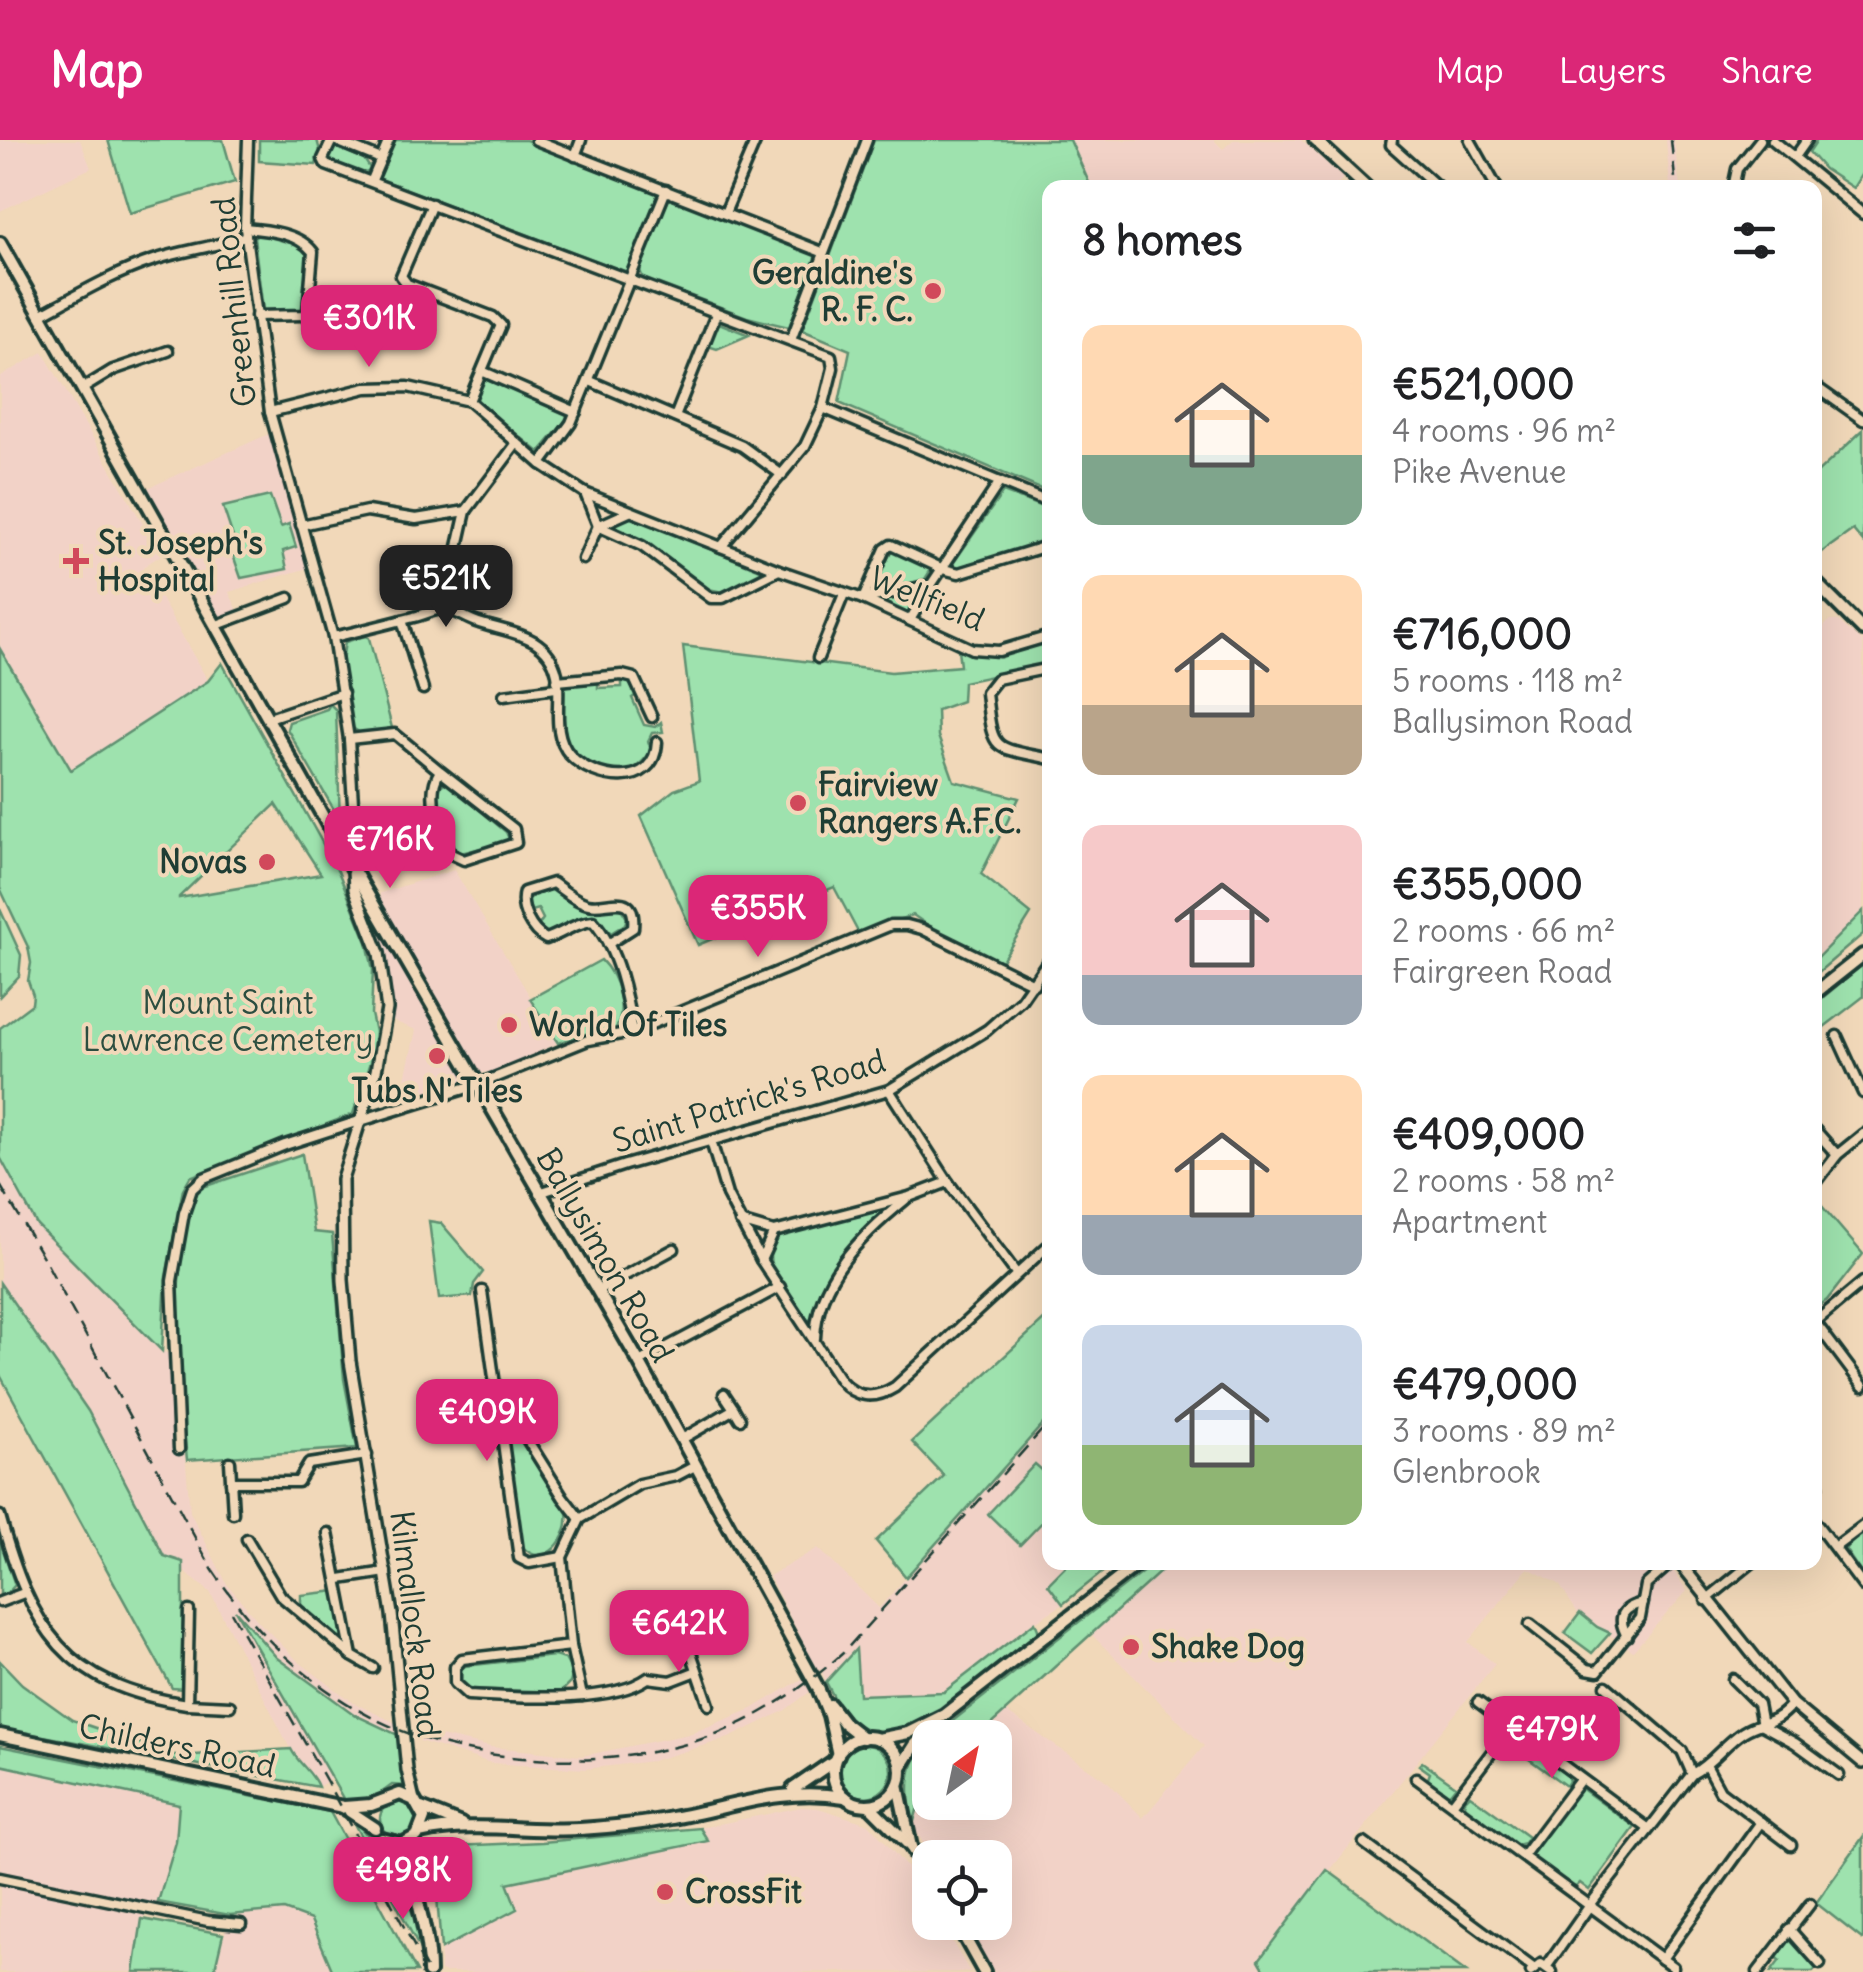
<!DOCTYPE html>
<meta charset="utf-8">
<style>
body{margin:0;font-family:Delius,sans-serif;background:#f6f6f6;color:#202124;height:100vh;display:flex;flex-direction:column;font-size:38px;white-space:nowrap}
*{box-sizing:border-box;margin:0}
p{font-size:32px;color:#757577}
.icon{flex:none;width:55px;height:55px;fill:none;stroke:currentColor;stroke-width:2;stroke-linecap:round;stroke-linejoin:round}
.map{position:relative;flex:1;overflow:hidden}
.side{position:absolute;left:1042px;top:40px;width:780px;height:1390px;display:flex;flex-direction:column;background:#fff;border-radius:20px;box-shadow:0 10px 40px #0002}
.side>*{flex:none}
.needle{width:65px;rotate:33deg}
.controls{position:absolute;left:912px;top:1580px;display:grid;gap:20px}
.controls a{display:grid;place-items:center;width:100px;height:100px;border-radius:20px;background:#fff;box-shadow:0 10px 40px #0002;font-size:50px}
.price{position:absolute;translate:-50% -85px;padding:0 22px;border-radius:20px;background:#db2777;color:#fff;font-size:32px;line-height:65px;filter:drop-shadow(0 2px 5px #0008)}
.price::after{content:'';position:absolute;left:50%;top:60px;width:30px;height:22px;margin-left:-15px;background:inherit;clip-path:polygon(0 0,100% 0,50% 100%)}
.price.active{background:#222;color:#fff}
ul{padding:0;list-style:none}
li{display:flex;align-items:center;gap:30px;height:250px;padding:0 40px}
li span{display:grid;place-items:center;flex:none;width:280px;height:200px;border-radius:20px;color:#555}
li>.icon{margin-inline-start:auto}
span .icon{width:120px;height:120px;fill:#fffc;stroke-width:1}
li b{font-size:42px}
h2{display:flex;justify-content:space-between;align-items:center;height:120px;padding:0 40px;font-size:42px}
header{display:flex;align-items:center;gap:60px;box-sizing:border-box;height:140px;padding:0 50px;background:#db2777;color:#fff}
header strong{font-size:48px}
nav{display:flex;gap:55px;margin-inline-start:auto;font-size:35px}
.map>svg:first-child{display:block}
.built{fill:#f2d2c7}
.green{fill:#9ee2ae;stroke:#5e9071;stroke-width:2.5;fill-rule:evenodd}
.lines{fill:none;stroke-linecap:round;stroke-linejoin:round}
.minor-casing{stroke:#1f3d34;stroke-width:15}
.tertiary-casing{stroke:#1f3d34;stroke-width:16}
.secondary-casing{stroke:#1f3d34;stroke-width:18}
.minor{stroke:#f1d8b9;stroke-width:8}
.tertiary{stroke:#f1d8b9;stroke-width:9}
.secondary{stroke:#f1d8b9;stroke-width:10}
.rail{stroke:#1f3d34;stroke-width:2.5;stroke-dasharray:15 8;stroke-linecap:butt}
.poi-dot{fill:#d1495b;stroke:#f1d8b9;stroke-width:4}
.labels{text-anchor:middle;stroke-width:8;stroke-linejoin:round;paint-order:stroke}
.poi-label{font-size:32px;font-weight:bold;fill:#1f3d34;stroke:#f1d8b9;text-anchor:start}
.street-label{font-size:32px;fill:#1f3d34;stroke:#f1d8b9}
.park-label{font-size:32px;fill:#2c4e40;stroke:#f1d8b9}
</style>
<header>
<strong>Map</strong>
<nav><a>Map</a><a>Layers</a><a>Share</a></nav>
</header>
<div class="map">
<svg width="1863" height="1832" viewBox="0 0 1863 1832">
<rect width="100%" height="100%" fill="#f1d8b9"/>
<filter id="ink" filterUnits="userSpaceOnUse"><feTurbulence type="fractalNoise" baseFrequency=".01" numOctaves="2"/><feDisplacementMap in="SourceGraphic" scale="20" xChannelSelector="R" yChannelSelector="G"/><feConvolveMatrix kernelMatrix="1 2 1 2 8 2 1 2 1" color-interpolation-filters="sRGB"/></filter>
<g filter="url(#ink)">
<g class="built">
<polygon points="0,0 80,0 91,28 0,71"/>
<polygon points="1070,0 1214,0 1223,9 1233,0 1301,0 1343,38 1334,48 1091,47"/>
<polygon points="1666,0 1674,0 1680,47 1670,47"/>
<polygon points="43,212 161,415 143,427 208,541 71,630 0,509 0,237"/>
<polygon points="280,289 311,427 229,452 239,473 222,479 148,348"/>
<polygon points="1829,481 1838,481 1863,502 1863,771 1815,820 1815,497"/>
<polygon points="454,730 558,903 495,932 486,932 400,961 416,890 393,881 379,799 380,753"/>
<polygon points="0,1017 37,1085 162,1211 177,1217 190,1372 227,1444 259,1482 298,1521 354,1563 400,1585 398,1595 355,1575 277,1517 238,1476 332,1638 318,1647 314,1637 298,1624 210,1452 164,1416 88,1271 0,1143"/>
<polygon points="1050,1276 1050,1422 1069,1423 1048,1444 1063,1464 1035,1482 944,1552 859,1555 856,1510 826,1542 821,1529 807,1536 815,1548 784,1571 729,1598 652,1621 585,1629 491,1623 413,1599 413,1590 491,1607 582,1616 689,1594 752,1569 807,1536 798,1518 806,1508 769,1436 818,1408 879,1468"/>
<polygon points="1170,1423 1668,1423 1687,1451 1633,1511 1577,1472 1559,1444 1528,1428 1468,1502 1495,1524 1259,1819 1266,1832 994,1832 967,1783 995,1782 995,1718 931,1717 913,1685 923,1649 930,1642 930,1662 995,1662 995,1598 977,1597 1005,1571 1108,1642 1143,1678 1204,1606 1089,1492"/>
<polygon points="0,1625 180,1664 176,1702 158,1762 142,1779 134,1832 0,1832"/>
<polygon points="801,1667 818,1668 869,1684 910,1731 930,1765 930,1782 941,1783 970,1832 442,1832 440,1828 441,1809 517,1769 506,1744 707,1701 700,1688"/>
<polygon points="284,1770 311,1780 333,1832 214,1832 230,1775"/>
</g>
<g class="green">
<polygon points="108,0 223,0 235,42 130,73"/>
<polygon points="259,0 317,0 320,11 316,25 259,21"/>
<polygon points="394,0 526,0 659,52 627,132 377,38"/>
<polygon points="874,0 1070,0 1091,47 1050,48 1050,353 839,263 850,210 802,190"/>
<polygon points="1817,0 1863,0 1863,32 1853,48 1824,29 1809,12"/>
<polygon points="336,7 364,19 370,28 368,32 361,34 330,23 327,19 331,10"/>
<polygon points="670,56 817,113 789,187 747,177 643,138 639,128"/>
<polygon points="259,94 301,106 307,112 305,166 301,171 263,170 254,98"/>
<polygon points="719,183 749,195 717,209 708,206"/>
<polygon points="485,239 566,272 568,278 539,312 476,261"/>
<polygon points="1863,290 1863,402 1853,390 1815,417 1815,335"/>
<polygon points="1003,352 1050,370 1050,400 960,428 952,425"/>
<polygon points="270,356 281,387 289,384 296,407 283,411 287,429 241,438 232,412 237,409 223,367"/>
<polygon points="633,377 763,431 763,436 727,453 704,448 654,410 610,387 611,383"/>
<polygon points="892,410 932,428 925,439 877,453 873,449"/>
<polygon points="922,453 907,476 879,464 883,461"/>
<polygon points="365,496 369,498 392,588 362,594 351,587 342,521 345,502"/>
<polygon points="1050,502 1050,524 963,542 962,561 937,570 938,596 954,641 1019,658 981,734 1031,774 1001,822 935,790 913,775 858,792 834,747 698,805 641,676 674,650 699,641 683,506 891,532 960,526 958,509 994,517"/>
<path d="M0 509 71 630 208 541 222 523 338 731 367 802 373 830 371 874 375 892 372 916 353 974 190 1037 183 1049 166 1137 162 1211 37 1085 0 1017V888L32 864 33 855 28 841 31 823 28 807 0 748ZM276 664 321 734 179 758V757Z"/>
<path d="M622 541 628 542 638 554 632 558 644 585 655 587 661 582 663 592 652 593 648 601 652 611C646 617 642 624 634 628 611 639 575 625 567 600 563 585 563 566 562 551L567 546 598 542V548L622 547Z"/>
<polygon points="330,564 336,570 340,680 287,589 289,582 327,569"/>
<path d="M446 642 506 692 510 701 461 713C442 701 437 668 439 647Z"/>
<path d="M554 749C566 757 579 771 594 770 604 770 611 766 620 767L627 778 625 784 611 793 600 781 583 777 547 795 538 786 543 779 538 769 531 771 528 760 537 752Z"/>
<polygon points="0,769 21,815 19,836 0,856"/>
<polygon points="1863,771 1863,794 1815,835 1815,820"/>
<path d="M601 820C618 837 628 871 614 891L580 896 558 903 530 859Z"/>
<polygon points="1863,824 1863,857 1815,894 1815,864"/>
<path d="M302 1014 314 1092 332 1094 344 1239 357 1308 187 1320C178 1229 167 1138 197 1049Z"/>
<polygon points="1815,1058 1863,1114 1827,1160 1815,1169"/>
<path d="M883 1068H887L834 1127 812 1180 806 1181C788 1160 757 1124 776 1097Z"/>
<polygon points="429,1081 441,1083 483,1132 474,1144 472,1156 439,1159"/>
<polygon points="0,1143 88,1271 164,1416 183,1422 183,1549 172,1548 0,1235"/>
<polygon points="1050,1174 1050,1276 906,1437 876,1401 944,1336 912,1302"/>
<path d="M508 1277 567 1373C571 1397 544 1432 522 1406L504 1278Z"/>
<polygon points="1035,1324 1050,1337 1050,1374 1020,1405 988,1374"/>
<polygon points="1863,1392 1863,1436 1845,1409"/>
<polygon points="0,1401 15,1445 4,1457 0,1457"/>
<polygon points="1069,1423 1069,1422 1114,1423 1063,1464 1048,1444"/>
<polygon points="1154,1423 1170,1423 977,1597 931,1598"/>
<polygon points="337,1451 343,1504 301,1470 301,1455"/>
<polygon points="235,1470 277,1518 355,1575 398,1595 407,1646 392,1645 374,1658 344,1660"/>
<polygon points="1580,1473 1597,1487 1610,1493 1592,1513 1565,1493"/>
<path d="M1035 1482 1039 1492C1001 1523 904 1624 852 1581 840 1571 833 1555 826 1542L856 1509 859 1555 944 1552Z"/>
<polygon points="554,1516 565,1519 573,1533 570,1543 561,1552 473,1549 461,1543 458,1532 465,1526"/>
<path d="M0 1521 22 1544 72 1580 178 1616 291 1609C299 1625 313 1632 318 1647L0 1588Z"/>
<path d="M930 1598V1642L923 1649 913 1685C907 1653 904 1623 930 1598Z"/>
<polygon points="1513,1598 1567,1635 1569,1641 1566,1646 1507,1603"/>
<circle cx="865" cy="1631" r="26"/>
<polygon points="0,1606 330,1672 417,1832 333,1832 311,1780 284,1770 230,1775 158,1762 176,1702 179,1664 0,1625"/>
<polygon points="1422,1622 1456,1646 1448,1656 1427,1641 1430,1633 1419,1625"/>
<polygon points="1581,1648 1635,1687 1589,1750 1580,1743 1576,1747 1570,1747 1531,1717 1532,1710"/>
<polygon points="1470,1655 1528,1697 1524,1703 1516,1705 1466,1668 1464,1661"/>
<circle cx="399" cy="1679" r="19"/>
<polygon points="350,1676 388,1718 418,1785 421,1811"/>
<polygon points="700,1688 708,1701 507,1743 517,1769 441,1809 437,1756 424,1713 433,1707 542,1702"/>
<polygon points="1863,1697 1863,1798 1862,1799 1816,1763"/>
<polygon points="1327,1730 1466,1832 1266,1832 1259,1820"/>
<polygon points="142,1779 223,1794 214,1832 134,1832"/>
<polygon points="1789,1799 1816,1829 1813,1832 1771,1832 1780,1820 1775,1816"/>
</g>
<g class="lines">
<defs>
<g id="minor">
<polyline points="248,0 245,88 270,272 333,497 349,599 356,711 353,728"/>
<polyline points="332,0 323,19 326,25 831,216 833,228 823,268 1050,363"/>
<polyline points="334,0 381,19"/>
<polyline points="536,0 822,112"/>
<polyline points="1392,0 1391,5 1439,48"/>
<polyline points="1470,0 1497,48"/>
<polyline points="1773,0 1863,74"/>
<polyline points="575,16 581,0"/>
<polyline points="1795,17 1807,0"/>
<polyline points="372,40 389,0"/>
<polyline points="1733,48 1737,29 1760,0"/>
<polyline points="666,50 571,283 541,324 585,353 598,386 642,406 711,458 723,458 779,430"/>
<polyline points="432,64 401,136 407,144 493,177 501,185 469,261"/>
<polyline points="725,73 756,0"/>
<path d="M245 88C267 90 299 93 313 112L308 171 304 175 256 176"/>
<path d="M40 175C77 155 114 133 154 120 185 110 216 107 246 96"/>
<polyline points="791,200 867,0"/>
<polyline points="484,232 576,272"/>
<polyline points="590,241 742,306 782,335"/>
<polyline points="1815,246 1863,280"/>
<polyline points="82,249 113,230 168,211"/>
<polyline points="270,272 366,248 408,247 469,261 541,324"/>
<polyline points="675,277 716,174"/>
<polyline points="585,353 779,430 863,459 972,509 999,511 1050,496"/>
<polyline points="301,385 367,371 416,379 466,371 517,303"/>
<polyline points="721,407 805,306 823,268"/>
<polyline points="583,419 598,386 629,372"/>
<polyline points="863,459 885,409 891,405 943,429 959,433 1050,405"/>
<polyline points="864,459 931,445 999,343"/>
<polyline points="444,469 466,371"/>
<polyline points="402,480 423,549"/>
<polyline points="910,480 931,445"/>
<polyline points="217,485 289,458"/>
<path d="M333 497C360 491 387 484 414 477 423 475 435 469 444 469 455 470 468 480 479 483 510 493 548 494 557 534 562 560 550 592 570 615 594 641 655 650 657 602"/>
<polyline points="818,518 844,454"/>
<path d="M1050 528 997 539 986 553C993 614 992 606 1050 619"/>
<polyline points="557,541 622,535 634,538 652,577"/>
<polyline points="504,555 556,548"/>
<polyline points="269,578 343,553"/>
<path d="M349 599 395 594 440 631C424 656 440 689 451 714L464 720 516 703 514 689 440 631"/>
<path d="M608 804 633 788C637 748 607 769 588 764 576 761 564 751 553 743L524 752C519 768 531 791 546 799 562 794 576 782 593 781 618 809 627 856 632 892"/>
<polyline points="1837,896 1863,953"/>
<polyline points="479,944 588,900 632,892 891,785 907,785 922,789 1034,844"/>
<polyline points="1815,990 1837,1015"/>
<polyline points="711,1001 727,1055 761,1120 774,1092 909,1057 948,1042 889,950"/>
<polyline points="948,1042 1016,1133"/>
<polyline points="1815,1044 1837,1015 1863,994"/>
<polyline points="539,1053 625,1025 889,950 987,890 1021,860 1050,818"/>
<polyline points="740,1082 774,1092"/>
<path d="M761 1120 840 1240C855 1258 874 1260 895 1247L1050 1104"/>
<polyline points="598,1150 674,1109"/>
<polyline points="482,1151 519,1418 529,1423 562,1417"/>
<polyline points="1815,1182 1863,1246"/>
<polyline points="1815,1182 1863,1142"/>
<path d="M815 1198C817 1138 862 1095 905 1060"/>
<polyline points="639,1222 780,1147"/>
<polyline points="724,1254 734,1269"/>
<polyline points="497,1264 508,1269 563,1357 580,1379"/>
<polyline points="682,1299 734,1269 740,1279"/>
<polyline points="179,1309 172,1141 184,1073 192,1049 204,1038 285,1005 359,981"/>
<polyline points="230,1322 233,1373"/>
<polyline points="231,1342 298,1342 309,1324 367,1315"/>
<polyline points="1815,1342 1818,1346"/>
<path d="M0 1376C31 1489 65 1546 187 1564L189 1471"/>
<polyline points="1815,1382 1863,1446"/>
<polyline points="328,1393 352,1516 373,1528"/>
<polyline points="247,1399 281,1456 352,1516"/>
<polyline points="1835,1407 1863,1386"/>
<polyline points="340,1439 386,1432"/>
<polyline points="1706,1460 1753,1422"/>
<polyline points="0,1462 24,1453"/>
<polyline points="1530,1484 1587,1529 1598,1531 1640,1478 1646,1445 1672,1422"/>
<polyline points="684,1492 709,1565"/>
<path d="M1627 1496C1616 1477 1623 1467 1643 1463"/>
<path d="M571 1506 462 1519 455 1527V1543L468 1555C514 1557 610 1565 648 1538L671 1541 697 1531"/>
<polyline points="1733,1539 1758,1564 1762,1585 1795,1603 1839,1635"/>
<polyline points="1606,1546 1682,1611 1692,1634"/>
<polyline points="582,1556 571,1506 562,1417 580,1379 639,1344 676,1336 695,1326"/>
<polyline points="1478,1562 1649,1689"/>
<polyline points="187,1564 230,1566"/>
<polyline points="1707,1627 1720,1651 1791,1705"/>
<polyline points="1416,1638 1673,1827"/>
<polyline points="1452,1664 1511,1587"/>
<polyline points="1364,1703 1533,1828"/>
<polyline points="1523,1716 1580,1640"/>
<polyline points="0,1738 208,1781 241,1784"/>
<polyline points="1789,1789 1820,1824"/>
<polyline points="1662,1819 1761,1682"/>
<path d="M1547 1826 1590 1765 1692 1634C1712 1624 1724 1604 1743 1592 1764 1579 1772 1587 1792 1564"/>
<polyline points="1531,1832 1541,1824 1552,1832"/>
<polyline points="1758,1832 1810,1764"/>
</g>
<g id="tertiary">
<polyline points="353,730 354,749 379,813 387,869 376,931 342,1039 343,1140 350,1221 392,1474 407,1630 414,1660"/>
<polyline points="359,981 479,944"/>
<polyline points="1679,1422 1792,1564 1863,1623"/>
</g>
<g id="secondary">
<polyline points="1315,0 1367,48"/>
<polyline points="0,103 342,710 639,1222 818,1548 829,1575 838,1615"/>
<polyline points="1815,442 1863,490"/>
<polyline points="1815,853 1863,815"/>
<polyline points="830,1565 844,1583 863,1598"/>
<polyline points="0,1595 343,1667 375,1688"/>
<circle cx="867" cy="1631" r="34"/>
<polyline points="878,1599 908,1593 944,1575 1140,1422"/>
<polyline points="901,1627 915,1605 937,1582"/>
<polyline points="898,1645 911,1707"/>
<polyline points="793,1649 834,1621"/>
<polyline points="869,1665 911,1707 930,1738"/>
<polyline points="344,1667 371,1665 400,1654 414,1660 424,1678 417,1696 402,1704 382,1699"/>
<polyline points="421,1668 461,1684"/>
<path d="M420 1693C472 1681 527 1692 580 1689 610 1687 642 1684 672 1678 735 1667 779 1647 845 1657"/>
<polyline points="384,1702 408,1738"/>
<path d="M408 1703C410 1747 429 1787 429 1832"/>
<polyline points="956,1782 984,1832"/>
</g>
</defs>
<use href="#minor" class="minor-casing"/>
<use href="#tertiary" class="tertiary-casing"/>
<use href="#secondary" class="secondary-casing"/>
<use href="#minor" class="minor"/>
<use href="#tertiary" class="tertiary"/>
<use href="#secondary" class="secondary"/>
<g class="rail">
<polyline points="1671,0 1676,48"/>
<path d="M0 1045 46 1122 212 1429C249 1485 295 1532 353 1567 451 1626 600 1635 708 1597 758 1579 804 1548 843 1513L1050 1281"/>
<polyline points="231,1472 327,1642 428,1832"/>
</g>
</g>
</g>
<g class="poi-dot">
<circle cx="933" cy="151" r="10"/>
<path d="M71 406h10v10h10v10h-10v10h-10v-10h-10v-10h10z"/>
<circle cx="798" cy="663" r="10"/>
<circle cx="267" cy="722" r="10"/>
<circle cx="509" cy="885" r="10"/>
<circle cx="437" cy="916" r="10"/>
<circle cx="1131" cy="1507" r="10"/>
<circle cx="665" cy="1752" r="10"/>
</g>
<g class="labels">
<g class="poi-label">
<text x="913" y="144" text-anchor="end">Geraldine's<tspan x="913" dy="37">R. F. C.</tspan></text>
<text x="98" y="414">St. Joseph's<tspan x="98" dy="37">Hospital</tspan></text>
<text x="818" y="656">Fairview<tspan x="818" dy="37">Rangers A.F.C.</tspan></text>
<text x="247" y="733" text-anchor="end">Novas</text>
<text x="529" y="896">World Of Tiles</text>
<text x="437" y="962" text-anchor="middle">Tubs N' Tiles</text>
<text x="1151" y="1518">Shake Dog</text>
<text x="685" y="1763">CrossFit</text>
</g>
<g class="street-label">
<text transform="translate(234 162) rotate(-96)" y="11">Greenhill Road</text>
<text transform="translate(927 459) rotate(22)" y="11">Wellfield</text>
<text transform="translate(749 961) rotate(-17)" y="11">Saint Patrick's Road</text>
<text transform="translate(605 1115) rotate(60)" y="11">Ballysimon Road</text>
<text transform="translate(415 1484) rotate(83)" y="11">Kilmallock Road</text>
<text transform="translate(177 1606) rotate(12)" y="11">Childers Road</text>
</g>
<g class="park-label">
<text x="228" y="874">Mount Saint<tspan x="228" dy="37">Lawrence Cemetery</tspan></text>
</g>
</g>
</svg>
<div class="controls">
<a><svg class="needle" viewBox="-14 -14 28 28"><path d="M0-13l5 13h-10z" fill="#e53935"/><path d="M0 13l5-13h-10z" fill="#757577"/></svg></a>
<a><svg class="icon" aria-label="locate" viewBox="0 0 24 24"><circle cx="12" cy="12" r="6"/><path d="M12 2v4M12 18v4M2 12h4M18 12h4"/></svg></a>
</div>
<b class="price" style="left:369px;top:230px">€301K</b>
<b class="price active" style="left:446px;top:490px">€521K</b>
<b class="price" style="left:390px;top:751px">€716K</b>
<b class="price" style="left:758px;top:820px">€355K</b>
<b class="price" style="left:487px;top:1324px">€409K</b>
<b class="price" style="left:679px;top:1535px">€642K</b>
<b class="price" style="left:1552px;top:1641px">€479K</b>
<b class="price" style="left:403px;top:1782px">€498K</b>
<section class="side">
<h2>8 homes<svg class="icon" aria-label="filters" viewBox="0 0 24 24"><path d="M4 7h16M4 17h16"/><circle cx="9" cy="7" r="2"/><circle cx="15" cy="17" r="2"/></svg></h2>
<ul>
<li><span style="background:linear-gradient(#ffd9b3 65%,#7fa58c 0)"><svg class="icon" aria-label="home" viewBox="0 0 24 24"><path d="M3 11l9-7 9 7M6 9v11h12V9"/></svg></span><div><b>€521,000</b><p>4 rooms · 96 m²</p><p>Pike Avenue</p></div></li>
<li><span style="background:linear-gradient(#ffd9b3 65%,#b9a48a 0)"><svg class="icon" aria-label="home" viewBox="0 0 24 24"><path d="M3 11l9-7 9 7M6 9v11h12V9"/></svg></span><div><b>€716,000</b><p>5 rooms · 118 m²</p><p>Ballysimon Road</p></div></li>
<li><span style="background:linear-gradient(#f6c9c9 75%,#9aa5b1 0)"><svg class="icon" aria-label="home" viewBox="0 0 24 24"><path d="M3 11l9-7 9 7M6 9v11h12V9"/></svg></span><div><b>€355,000</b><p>2 rooms · 66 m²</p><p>Fairgreen Road</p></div></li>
<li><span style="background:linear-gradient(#ffd9b3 70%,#9aa5b1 0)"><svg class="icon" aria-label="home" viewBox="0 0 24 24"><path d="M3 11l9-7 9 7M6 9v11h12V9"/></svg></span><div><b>€409,000</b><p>2 rooms · 58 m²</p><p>Apartment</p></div></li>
<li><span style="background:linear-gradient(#c9d6e8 60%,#8fb573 0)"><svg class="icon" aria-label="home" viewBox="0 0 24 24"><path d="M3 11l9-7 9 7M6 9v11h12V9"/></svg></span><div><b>€479,000</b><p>3 rooms · 89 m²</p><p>Glenbrook</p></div></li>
</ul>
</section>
</div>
